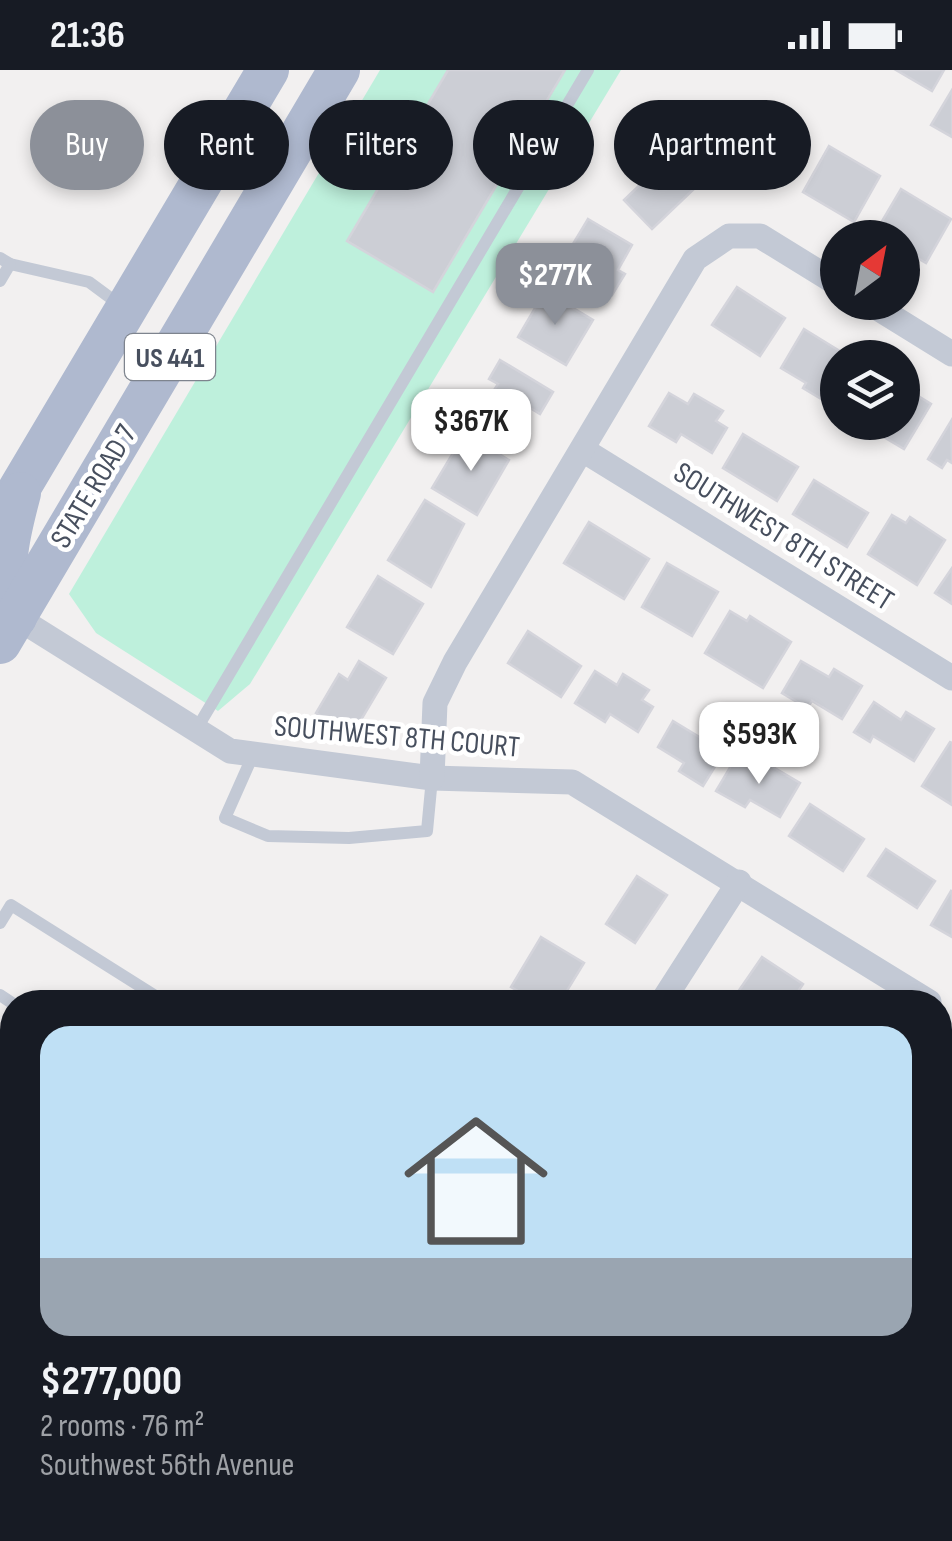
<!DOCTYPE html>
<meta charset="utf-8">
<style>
body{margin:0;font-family:"Sofia Sans Condensed",sans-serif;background:#242831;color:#f1f3f6;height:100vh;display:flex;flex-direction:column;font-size:38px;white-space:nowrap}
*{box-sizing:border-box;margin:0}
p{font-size:32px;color:#9ea1a6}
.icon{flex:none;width:55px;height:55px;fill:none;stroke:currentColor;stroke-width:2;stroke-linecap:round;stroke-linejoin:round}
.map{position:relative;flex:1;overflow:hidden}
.sheet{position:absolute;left:0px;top:920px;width:952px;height:552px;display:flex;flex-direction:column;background:#171b24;border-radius:40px 40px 0 0;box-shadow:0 5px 15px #0003}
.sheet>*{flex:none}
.guide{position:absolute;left:30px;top:30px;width:892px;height:90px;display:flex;gap:20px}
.needle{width:65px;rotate:32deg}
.buttons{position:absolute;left:820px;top:150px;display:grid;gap:20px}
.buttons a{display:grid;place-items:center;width:100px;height:100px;border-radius:50%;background:#171b24;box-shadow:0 5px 15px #0003;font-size:50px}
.price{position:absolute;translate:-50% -85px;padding:0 22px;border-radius:20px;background:#fff;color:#222;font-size:32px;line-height:65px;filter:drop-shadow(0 2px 5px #0008)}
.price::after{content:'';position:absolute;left:50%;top:60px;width:30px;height:22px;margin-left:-15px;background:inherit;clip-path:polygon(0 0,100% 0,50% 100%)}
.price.active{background:#8c9099;color:#fff}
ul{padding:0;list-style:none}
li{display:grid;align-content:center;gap:20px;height:530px;padding:0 40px}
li+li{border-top:2px solid #363941}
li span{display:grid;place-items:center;height:310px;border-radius:30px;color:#555}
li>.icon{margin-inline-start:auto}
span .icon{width:180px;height:180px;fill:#fffc;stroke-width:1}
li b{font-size:42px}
.chip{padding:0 35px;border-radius:45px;background:#171b24;box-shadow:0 5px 15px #0003;font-size:35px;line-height:90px}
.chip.active{background:#8c9099;color:#fff}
.status{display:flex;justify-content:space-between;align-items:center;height:70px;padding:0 50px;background:#171b24;direction:ltr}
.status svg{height:28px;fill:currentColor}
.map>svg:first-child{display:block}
.green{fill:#bef0dc}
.building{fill:#ccced5;stroke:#d4d4db;stroke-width:2.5}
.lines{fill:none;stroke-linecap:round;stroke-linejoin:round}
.service{stroke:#c3c9d5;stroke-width:12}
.minor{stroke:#c3c9d5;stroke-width:25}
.primary{stroke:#afb9cf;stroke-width:42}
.labels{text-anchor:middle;stroke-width:9;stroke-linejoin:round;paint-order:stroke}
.shield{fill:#fff;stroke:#7e848e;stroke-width:2.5}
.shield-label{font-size:28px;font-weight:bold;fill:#474f5e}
.street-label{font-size:30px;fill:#474f5e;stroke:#fff}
</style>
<div class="status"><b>21:36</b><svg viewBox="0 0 49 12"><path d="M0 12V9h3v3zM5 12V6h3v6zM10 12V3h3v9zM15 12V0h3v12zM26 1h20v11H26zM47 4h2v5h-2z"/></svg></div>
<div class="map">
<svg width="952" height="1471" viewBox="0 0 952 1471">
<rect width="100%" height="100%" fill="#f2f0f0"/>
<polygon class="green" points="380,0 621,0 250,614 218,641 96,563 69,524"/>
<g class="building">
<polygon points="448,0 565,0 433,222 347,171"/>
<polygon points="896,0 944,0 932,21"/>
<polygon points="952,20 952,67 931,55"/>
<polygon points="774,58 779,94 736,99 732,63"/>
<polygon points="829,76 880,106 854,152 803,122"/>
<polygon points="660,81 696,117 652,159 624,130 645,110 638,103"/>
<polygon points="901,119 951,149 926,193 902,179 902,168 875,163"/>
<polygon points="588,149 632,175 618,200 625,204 612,225 561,194"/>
<polygon points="737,217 785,248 760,286 712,255"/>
<polygon points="545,221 593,250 566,295 518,267"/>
<polygon points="804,259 851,288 838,288 838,339 803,318 806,313 781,298"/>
<polygon points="500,290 553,322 540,344 530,338 515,362 480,342 498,314 489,309"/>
<polygon points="902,316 931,334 904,379 867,357 870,352 902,352"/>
<polygon points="669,323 688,334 694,324 723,341 716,351 727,358 712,383 681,364 676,372 649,356"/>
<polygon points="951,351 952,393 947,390 942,398 928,389"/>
<polygon points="465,363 509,390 477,445 432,418"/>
<polygon points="743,364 798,397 777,431 723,398"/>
<polygon points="814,410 868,443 847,477 793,444"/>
<polygon points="425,430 464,454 431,517 388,490"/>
<polygon points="892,445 906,453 910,447 945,470 917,515 868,484"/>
<polygon points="589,452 649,489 624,529 564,493"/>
<polygon points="667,493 718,522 692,566 642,537"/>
<polygon points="952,498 952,534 935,523"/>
<polygon points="378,506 423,534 393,584 347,557"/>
<polygon points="730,541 747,551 750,546 791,572 763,618 705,583"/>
<polygon points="528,561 581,596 561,627 508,593"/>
<polygon points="359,591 386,608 352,665 316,643 339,604 348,610"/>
<polygon points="801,591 829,607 834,599 862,616 842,649 812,631 807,638 782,623"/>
<polygon points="595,601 617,615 623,604 649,620 642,630 653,637 638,662 610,644 605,652 575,633"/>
<polygon points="874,632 901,650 906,642 934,659 914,691 873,666 870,672 854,662"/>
<polygon points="673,651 724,682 703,716 679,701 684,693 658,677"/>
<polygon points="950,672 952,673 952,735 922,716"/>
<polygon points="735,689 755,700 761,690 800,713 780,747 750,730 745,737 716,721"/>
<polygon points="810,734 864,769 843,801 789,766"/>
<polygon points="886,779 935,811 917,838 868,806"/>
<polygon points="637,806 667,825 635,873 606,854"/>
<polygon points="951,821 952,822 952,867 931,855"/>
<polygon points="541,867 584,893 560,932 537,932 511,917"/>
<polygon points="762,887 803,914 791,932 731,932"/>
<polygon points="940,1393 952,1400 952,1447 940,1439"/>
<polygon points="12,1457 12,1460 70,1463 66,1471 25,1471 10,1462"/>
<polygon points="185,1460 209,1460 228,1471 178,1471"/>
<polygon points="686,1460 736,1460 754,1471 679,1471"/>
</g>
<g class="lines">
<g class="service">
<polyline points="0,188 10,194 89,212 120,235"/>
<polyline points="0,211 10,194"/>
<polyline points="196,660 588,0"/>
<polyline points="253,685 225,748 268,766 349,768 427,761 432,708"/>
<polyline points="0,853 11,835 165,932"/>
<polyline points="0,925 12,933"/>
<polyline points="0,1065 12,1073"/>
</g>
<g class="minor">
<polyline points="868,232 952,284"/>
<polyline points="583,380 952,608"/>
<polyline points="16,547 230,681 432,708 572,712 929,932"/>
<polyline points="432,708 435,633 455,592 695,189 729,166 760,166 838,214"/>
<polyline points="662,932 739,812"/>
<polyline points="940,1086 952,1067"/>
<polyline points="845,1460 863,1471"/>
<polyline points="128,1471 134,1460"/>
</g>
<g class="primary">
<polyline points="0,451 268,0"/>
<path d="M16 547C0 499 7 472 20 423"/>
<polyline points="0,573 339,0"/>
</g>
</g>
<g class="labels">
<rect class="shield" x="125" y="264" width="90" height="46" rx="8"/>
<g class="shield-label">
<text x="170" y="297">US 441</text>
</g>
<g class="street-label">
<text transform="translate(93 416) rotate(-59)" y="10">STATE ROAD 7</text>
<text transform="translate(784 466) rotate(32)" y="10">SOUTHWEST 8TH STREET</text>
<text transform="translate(397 666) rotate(5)" y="10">SOUTHWEST 8TH COURT</text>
</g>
</g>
</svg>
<div class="buttons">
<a><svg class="needle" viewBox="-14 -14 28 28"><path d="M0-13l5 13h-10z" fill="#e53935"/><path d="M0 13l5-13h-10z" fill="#9ea1a6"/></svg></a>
<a><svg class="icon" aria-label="layers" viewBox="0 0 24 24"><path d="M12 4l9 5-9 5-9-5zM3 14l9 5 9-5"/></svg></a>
</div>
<b class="price active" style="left:555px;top:258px">$277K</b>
<b class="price" style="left:471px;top:404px">$367K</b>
<b class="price" style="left:759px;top:717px">$593K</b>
<div class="guide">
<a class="chip active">Buy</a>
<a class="chip">Rent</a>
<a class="chip">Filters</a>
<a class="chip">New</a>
<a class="chip">Apartment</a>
</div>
<section class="sheet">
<ul>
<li><span style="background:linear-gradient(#bfe0f5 75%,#9aa5b1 0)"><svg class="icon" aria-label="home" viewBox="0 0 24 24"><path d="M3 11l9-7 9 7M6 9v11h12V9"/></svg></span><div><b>$277,000</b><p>2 rooms · 76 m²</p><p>Southwest 56th Avenue</p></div></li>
</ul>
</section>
</div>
